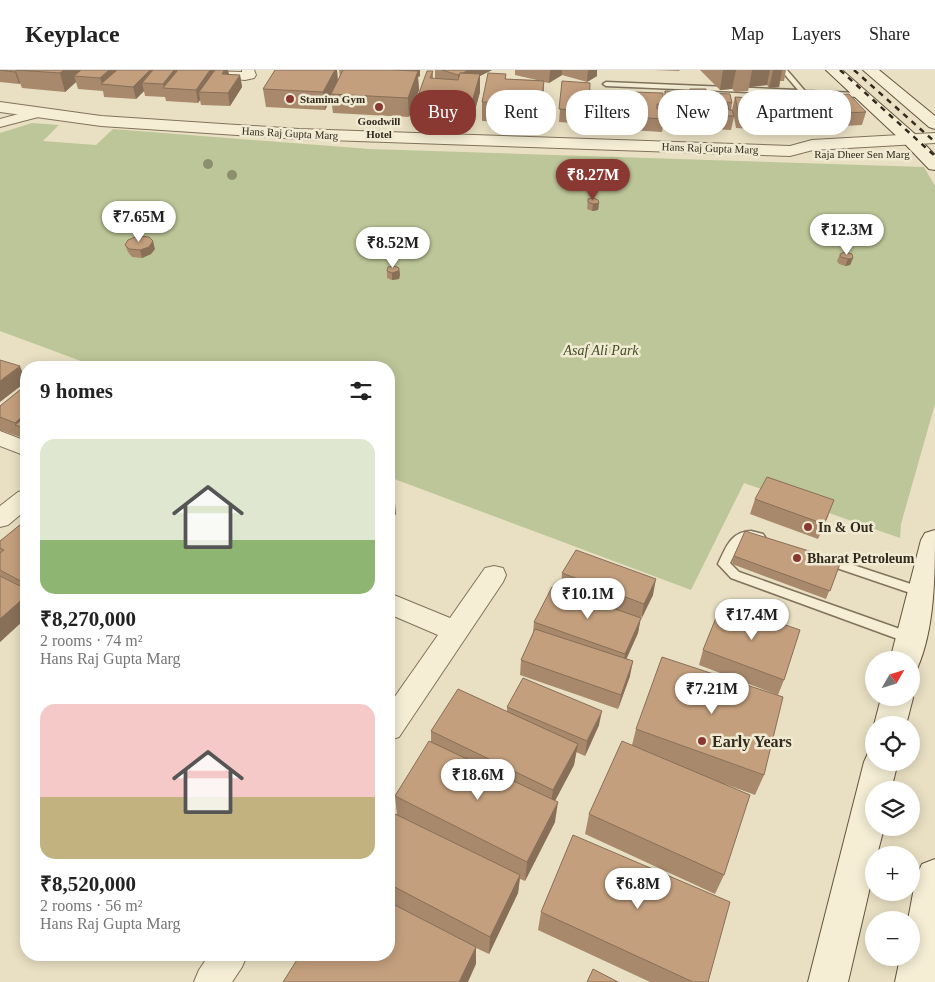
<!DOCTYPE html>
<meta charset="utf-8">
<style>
body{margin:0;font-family:Georgia,serif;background:#f2f2f2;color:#222;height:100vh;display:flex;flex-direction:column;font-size:19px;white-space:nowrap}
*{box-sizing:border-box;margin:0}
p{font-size:16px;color:#767676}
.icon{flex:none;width:28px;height:28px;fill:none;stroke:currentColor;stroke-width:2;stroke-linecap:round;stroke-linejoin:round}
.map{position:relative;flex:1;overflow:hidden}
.sheet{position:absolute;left:20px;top:291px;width:375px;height:600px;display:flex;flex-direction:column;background:#fff;border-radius:20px;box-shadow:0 2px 12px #0003}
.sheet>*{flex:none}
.banner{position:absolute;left:410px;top:20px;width:450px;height:45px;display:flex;gap:10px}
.needle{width:32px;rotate:51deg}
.controls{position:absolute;left:865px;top:581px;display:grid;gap:10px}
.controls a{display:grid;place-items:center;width:55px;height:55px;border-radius:50%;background:#fff;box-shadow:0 2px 12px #0003;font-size:25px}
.price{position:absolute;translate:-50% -42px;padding:0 11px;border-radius:18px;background:#fff;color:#222;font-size:16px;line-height:32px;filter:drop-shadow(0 1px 2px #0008)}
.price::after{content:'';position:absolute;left:50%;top:30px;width:15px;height:11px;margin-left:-8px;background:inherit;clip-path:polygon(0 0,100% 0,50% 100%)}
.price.current{background:#8a3832;color:#fff}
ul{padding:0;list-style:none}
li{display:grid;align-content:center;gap:10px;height:265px;padding:0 20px}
li span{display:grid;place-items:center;height:155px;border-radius:15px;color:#555}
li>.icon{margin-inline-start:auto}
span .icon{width:90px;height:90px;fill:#fffc;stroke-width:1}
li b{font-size:21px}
h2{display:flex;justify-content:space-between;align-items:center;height:60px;padding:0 20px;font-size:21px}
.tag{padding:0 18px;border-radius:20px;background:#fff;box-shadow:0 2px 12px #0003;font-size:18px;line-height:45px}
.tag.current{background:#8a3832;color:#fff}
header{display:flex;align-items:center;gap:30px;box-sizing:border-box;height:70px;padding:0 25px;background:#fff;border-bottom:1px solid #e0e0e0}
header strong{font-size:24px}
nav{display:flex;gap:28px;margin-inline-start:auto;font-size:18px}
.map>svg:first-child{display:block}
.green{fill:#bdc698}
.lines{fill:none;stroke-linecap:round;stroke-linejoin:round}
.service-casing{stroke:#81725c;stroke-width:3}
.minor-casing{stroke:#81725c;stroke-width:2}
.tertiary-casing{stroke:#81725c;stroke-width:2}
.secondary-casing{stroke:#63543f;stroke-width:2}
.service{fill:#f5eed5;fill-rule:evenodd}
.minor{fill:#f5eed5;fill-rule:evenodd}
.tertiary{fill:#f5eed5;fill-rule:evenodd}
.secondary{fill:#f5eed5;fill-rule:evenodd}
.rail{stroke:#332a1e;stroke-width:2.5;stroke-dasharray:5.5 5.5;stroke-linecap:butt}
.tree{fill:#8c8f6d}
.wall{fill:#a8896c;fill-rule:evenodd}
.shaded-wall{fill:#886f58}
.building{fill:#c39f7d;stroke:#886f58;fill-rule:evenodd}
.poi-dot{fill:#8a3832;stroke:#f1ead2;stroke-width:2}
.labels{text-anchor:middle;stroke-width:5;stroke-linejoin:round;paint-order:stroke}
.far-poi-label{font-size:11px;font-weight:bold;fill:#332a1e;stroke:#f1ead2;text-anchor:start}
.far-street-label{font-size:11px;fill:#332a1e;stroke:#f1ead2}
.park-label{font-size:14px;font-style:italic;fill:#404d27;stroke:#f1ead2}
.poi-label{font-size:14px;font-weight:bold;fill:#332a1e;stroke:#f1ead2;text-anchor:start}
.near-poi-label{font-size:16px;font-weight:bold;fill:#332a1e;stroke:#f1ead2;text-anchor:start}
</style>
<header>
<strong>Keyplace</strong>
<nav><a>Map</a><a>Layers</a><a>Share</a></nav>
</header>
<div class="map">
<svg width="935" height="912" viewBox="0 0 935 912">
<rect width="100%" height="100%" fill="#e9e0c3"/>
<polygon class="green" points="32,53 59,55 43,71 96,75 113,59 370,79 924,97 935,116 935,334 901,454 900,468 744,413 691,520 389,407 389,298 97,297 0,261 0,63"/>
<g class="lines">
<defs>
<g id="service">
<polygon points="781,0 787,0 805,21 860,23 863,25 860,27 606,16 603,14 606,12 798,20"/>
<path d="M751 461 763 464 765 467 759 471 745 469 738 477 730 493 739 502 914 564 916 568 914 572 910 573 906 572 731 508 718 494C726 478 730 462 751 461Z"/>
<polygon points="826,486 926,519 928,522 926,525 922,527 822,493 820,490 822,487"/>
</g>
<g id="minor">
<polygon points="175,0 242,2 242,0 254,0 256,5 254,8 245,10 181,4"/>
<polygon points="37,39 42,40 44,43 42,46 0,57 0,49"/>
<polygon points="0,361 26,371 26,386 0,376"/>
<polygon points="26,420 26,440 8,455 0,457 0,436 18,422"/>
<polygon points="494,496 503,498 506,505 503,512 399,667 389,670 389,635 438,565 389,544 389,523 450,548 485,498"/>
<polygon points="209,885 247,885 242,897 232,912 194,912 199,900"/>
</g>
<polygon id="tertiary" points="0,32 101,46 299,59 790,76 812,70 935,63 935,73 813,80 790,86 299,69 101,56 0,42"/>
<g id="secondary">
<polygon points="826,0 842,0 916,65 935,85 935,100 929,99 904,73"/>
<polygon points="863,0 879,0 935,46 935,59 929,57"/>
<path d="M935 460C935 504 935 559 917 599L911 601V590H890L921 470 925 463Z"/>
<polygon points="911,624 913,628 906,655 874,655 881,628 911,628"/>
<polygon points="874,680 874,692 898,692 891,720 874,720 874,758 884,758 877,785 874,785 874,800 848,912 808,912 864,692 869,681"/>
<polygon points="935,789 935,912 895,912 900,888 911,888 911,850 908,850 916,807 922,794"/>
</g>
</defs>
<use href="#service" class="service-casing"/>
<use href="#minor" class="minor-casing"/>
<use href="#tertiary" class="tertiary-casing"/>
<use href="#secondary" class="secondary-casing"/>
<use href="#service" class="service"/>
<use href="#minor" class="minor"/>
<use href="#tertiary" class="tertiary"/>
<use href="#secondary" class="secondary"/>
<g class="rail">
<polyline points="840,0 935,86"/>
<polyline points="854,0 935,72"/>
</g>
</g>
<g class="tree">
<circle cx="208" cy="94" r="5"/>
<circle cx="232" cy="105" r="5"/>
</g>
<g class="wall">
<polygon points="0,0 177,0 177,1 240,5 242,17 230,36 201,35 200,30 198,33 166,31 165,27 145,26 144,21 136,29 104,27 103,21 78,19 76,12 65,22 22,18 20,13 19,14 0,12"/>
<polygon points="275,0 337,0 338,11 340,7 339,0 420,0 420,6 418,7 419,20 409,47 333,43 331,28 325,40 266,37 263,19"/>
<polygon points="435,0 492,0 480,6 480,22 472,51 452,50 450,55 416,53 415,34 433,1 433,9 435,9"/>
<polygon points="515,0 597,0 597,6 587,12 562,5 549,13 544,12 543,29 540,53 482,51 482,32 506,4 506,9 537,10 515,5"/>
<polygon points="654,0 680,0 679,1"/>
<polygon points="700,0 786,0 784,11 780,11 779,17 769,18 767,15 749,17 748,21 735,22 732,19 720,20"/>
<polygon points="562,11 589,41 588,54 559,52"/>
<path d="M690 19 707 23 732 33 731 40H732L735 27 767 29 768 23 810 29 811 26 866 42 862 55 822 57 820 54 818 59 779 60 774 50 772 60 736 58 734 47 731 60 692 58 691 46 688 59 665 58 664 46 662 62 630 60 631 35 632 22 663 30 665 21 688 31ZM705 28H711L712 32H705Z"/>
<polygon points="594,21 625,48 623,62 593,60 593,33"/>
<polygon points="588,129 599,133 598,140 592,141 587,139"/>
<polygon points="125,175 155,179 151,184 142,188 132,187 128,182"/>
<polygon points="840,184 853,188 850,195 845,196 839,194 837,191"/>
<polygon points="399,198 400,205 399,209 392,210 387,208 387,201"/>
<polygon points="26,315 26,372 22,371 20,367 0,360 0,336"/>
<polygon points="755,429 828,446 818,469 750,444"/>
<polygon points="26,450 26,548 0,572 0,471"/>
<polygon points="734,486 841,491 826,529 732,494"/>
<polygon points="562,503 653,525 640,549 638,563 626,589 630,606 618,639 520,605 521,590 533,563 534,552 600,534 561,519"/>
<polygon points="703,580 784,610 778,625 699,595"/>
<polygon points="507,637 599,655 585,686 576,682 574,695 555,731 555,752 525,811 520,809 518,823 489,884 476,878 476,894 389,885 389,741 397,745 395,726 431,672 431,661 507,642"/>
<polygon points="636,659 764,705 755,725 725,714 724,805 715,824 585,764 589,744 632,675"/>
<polygon points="541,842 708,912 650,912 538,860"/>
</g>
<g class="shaded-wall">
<polygon points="64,0 90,0 74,6 76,12 65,22 60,3"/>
<polygon points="109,0 126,0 102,14 100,8"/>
<polygon points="150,0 155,0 142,13 144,21 136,29 133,17"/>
<polygon points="174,0 177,0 179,10 164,18 163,14"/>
<polygon points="210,0 217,0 199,22 200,30 198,33 196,20"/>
<polygon points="224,0 228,0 230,8 222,4"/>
<polygon points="335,0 337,0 338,15 331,24 331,28 325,40 323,22"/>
<polygon points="410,0 420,0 420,6 418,7 419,20 409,47 408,28 410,12"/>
<polygon points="468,0 492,0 480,6 480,22 472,51 472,32 458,18 458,5"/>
<polygon points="551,0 562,0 562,5 549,13 550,1"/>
<polygon points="588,0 597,0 597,6 587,12"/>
<polygon points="723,0 736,0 732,19 720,20"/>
<polygon points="752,0 770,0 767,15 749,17"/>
<polygon points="773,0 782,0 779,17 769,18"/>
<polygon points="16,1 20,13 19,14 15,2"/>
<polygon points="240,5 242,17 230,36 228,23"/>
<polygon points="544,11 543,29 540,53 541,34"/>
<polygon points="451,31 452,50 450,55 450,36"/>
<polygon points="599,133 598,140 592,141 593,134"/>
<polygon points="153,171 155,179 151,184 142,188 140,180"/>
<polygon points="853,188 850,195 845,196 848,189"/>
<polygon points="399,198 400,205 399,209 392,210 392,203"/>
<polygon points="20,296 26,312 0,332 0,311"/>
<polygon points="26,343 26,359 17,356 15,353"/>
<polygon points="394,422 396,444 389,454 389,429"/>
<polygon points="834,430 828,446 818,469 824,454"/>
<polygon points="656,509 653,525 641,550 644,534"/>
<polygon points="26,526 26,548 0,572 0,549"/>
<polygon points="641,548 638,563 622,599 625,584"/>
<polygon points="633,591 630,606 618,639 621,625"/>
<polygon points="602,641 599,655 585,686 587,671"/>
<polygon points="578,674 574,695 550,740 553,720"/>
<polygon points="558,732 555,752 525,811 527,792"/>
<polygon points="520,805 518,823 489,884 490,867"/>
<polygon points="476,877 476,894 468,912 459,912"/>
</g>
<g class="building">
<polygon points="0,0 17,0 15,2"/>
<polygon points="16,0 64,0 60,3"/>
<polygon points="81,0 109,0 100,8 74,6"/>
<polygon points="117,0 150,0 133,17 101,14"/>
<polygon points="153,0 174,0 163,14 142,13"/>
<polygon points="178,0 210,0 196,20 163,18"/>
<polygon points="215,0 224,0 222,4 240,5 228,23 199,22"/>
<polygon points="275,0 335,0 323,22 263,19"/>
<polygon points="343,0 389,0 418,1 408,28 331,24"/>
<polygon points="442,0 468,0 463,3 460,3 460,4 458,5"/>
<polygon points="427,1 433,1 430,8 458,10 460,3 480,4 472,32 451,31 450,36 415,34"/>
<polygon points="488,3 506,4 505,9 544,11 541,34 482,32"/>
<polygon points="562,11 590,13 589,41 559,39"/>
<path d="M690 19H706L707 23 730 24 732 33 727 32 729 40H732L734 46 695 45ZM705 28H711L712 32H705Z"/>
<polygon points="594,21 624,22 625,48 594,47"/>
<polygon points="665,21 687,22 691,46 667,45"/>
<polygon points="632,22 663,23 663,34 657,34 657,39 664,39 664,49 631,47"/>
<polygon points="768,23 806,23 822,46 783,46"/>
<polygon points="849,24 866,42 826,44 811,26"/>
<polygon points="735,27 769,29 775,46 739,45"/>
<polygon points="593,128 598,130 599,133 593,134 588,132 588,129"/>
<polygon points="138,166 149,167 153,171 149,177 140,180 129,179 125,175 128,170"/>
<polygon points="845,182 852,184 853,188 848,189 841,187 840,184"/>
<polygon points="394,196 399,198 398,201 392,203 387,201 388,197"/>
<polygon points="0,290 20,296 0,311"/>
<polygon points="26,315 26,343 15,353 0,347 0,336"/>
<polygon points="26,346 26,359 15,355"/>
<polygon points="767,407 834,430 824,454 755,429"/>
<polygon points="389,420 394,422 389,429"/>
<polygon points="26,450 26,514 0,500 0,483 4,480 0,478 0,471"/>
<polygon points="745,461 841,491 830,521 734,486"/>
<polygon points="576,480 656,509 644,534 562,503"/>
<polygon points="0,506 26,519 26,526 0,549"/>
<polygon points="552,517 641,548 625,584 534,552"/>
<polygon points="722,533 800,560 784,610 703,580"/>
<polygon points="535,559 633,591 621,625 521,590"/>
<polygon points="662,587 783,627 764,705 636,659"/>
<polygon points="523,608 602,641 587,671 507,637"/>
<polygon points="458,619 578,674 553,720 431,661"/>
<polygon points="429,671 558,732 527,792 395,726"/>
<polygon points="622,671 750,725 724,805 589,744"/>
<polygon points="389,741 520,805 490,867 389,814"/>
<polygon points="573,765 730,832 708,912 693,912 541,842"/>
<polygon points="389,832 476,877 459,912 283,912 300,885 389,885"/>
<polygon points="593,899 618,912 587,912"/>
</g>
<g class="poi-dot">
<circle cx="290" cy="29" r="5"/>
<circle cx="379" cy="37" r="5"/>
<circle cx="808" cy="457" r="5"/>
<circle cx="797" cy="488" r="5"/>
<circle cx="702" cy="671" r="5"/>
</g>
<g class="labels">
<g class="far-poi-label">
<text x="300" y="33">Stamina Gym</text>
<text x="379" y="55" text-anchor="middle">Goodwill<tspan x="379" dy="13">Hotel</tspan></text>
</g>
<g class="far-street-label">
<text transform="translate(290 63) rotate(3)" y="4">Hans Raj Gupta Marg</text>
<text transform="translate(710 78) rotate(2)" y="4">Hans Raj Gupta Marg</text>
<text x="862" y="88">Raja Dheer Sen Marg</text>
</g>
<g class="park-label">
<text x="601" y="285">Asaf Ali Park</text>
</g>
<g class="poi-label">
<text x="818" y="462">In &amp; Out</text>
<text x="807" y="493">Bharat Petroleum</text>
</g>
<g class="near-poi-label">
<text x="712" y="677">Early Years</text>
</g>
</g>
</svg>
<div class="controls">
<a><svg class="needle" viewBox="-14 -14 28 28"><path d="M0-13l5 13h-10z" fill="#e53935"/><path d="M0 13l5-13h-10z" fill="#767676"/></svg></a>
<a><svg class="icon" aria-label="locate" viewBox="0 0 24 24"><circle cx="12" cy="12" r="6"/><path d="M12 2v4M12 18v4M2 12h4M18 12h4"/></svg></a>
<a><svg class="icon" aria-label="layers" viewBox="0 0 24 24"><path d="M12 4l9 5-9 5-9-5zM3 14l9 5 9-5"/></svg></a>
<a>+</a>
<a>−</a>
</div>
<b class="price current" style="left:593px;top:131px">₹8.27M</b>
<b class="price" style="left:139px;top:173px">₹7.65M</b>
<b class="price" style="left:847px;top:186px">₹12.3M</b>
<b class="price" style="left:393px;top:199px">₹8.52M</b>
<b class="price" style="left:588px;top:550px">₹10.1M</b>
<b class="price" style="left:752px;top:571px">₹17.4M</b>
<b class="price" style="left:712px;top:645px">₹7.21M</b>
<b class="price" style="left:478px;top:731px">₹18.6M</b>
<b class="price" style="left:638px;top:840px">₹6.8M</b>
<div class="banner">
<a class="tag current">Buy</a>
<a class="tag">Rent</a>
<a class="tag">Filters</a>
<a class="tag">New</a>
<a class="tag">Apartment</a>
</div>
<section class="sheet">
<h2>9 homes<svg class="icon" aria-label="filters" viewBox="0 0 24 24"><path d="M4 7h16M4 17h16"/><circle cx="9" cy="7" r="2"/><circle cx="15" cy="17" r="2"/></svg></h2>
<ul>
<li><span style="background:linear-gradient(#dfe7d0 65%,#8fb573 0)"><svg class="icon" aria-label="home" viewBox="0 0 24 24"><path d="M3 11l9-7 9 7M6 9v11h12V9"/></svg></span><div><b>₹8,270,000</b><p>2 rooms · 74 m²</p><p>Hans Raj Gupta Marg</p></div></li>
<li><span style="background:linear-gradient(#f6c9c9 60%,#c2b280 0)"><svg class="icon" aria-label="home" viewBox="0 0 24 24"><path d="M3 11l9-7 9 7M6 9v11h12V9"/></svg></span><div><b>₹8,520,000</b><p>2 rooms · 56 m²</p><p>Hans Raj Gupta Marg</p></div></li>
</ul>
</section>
</div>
